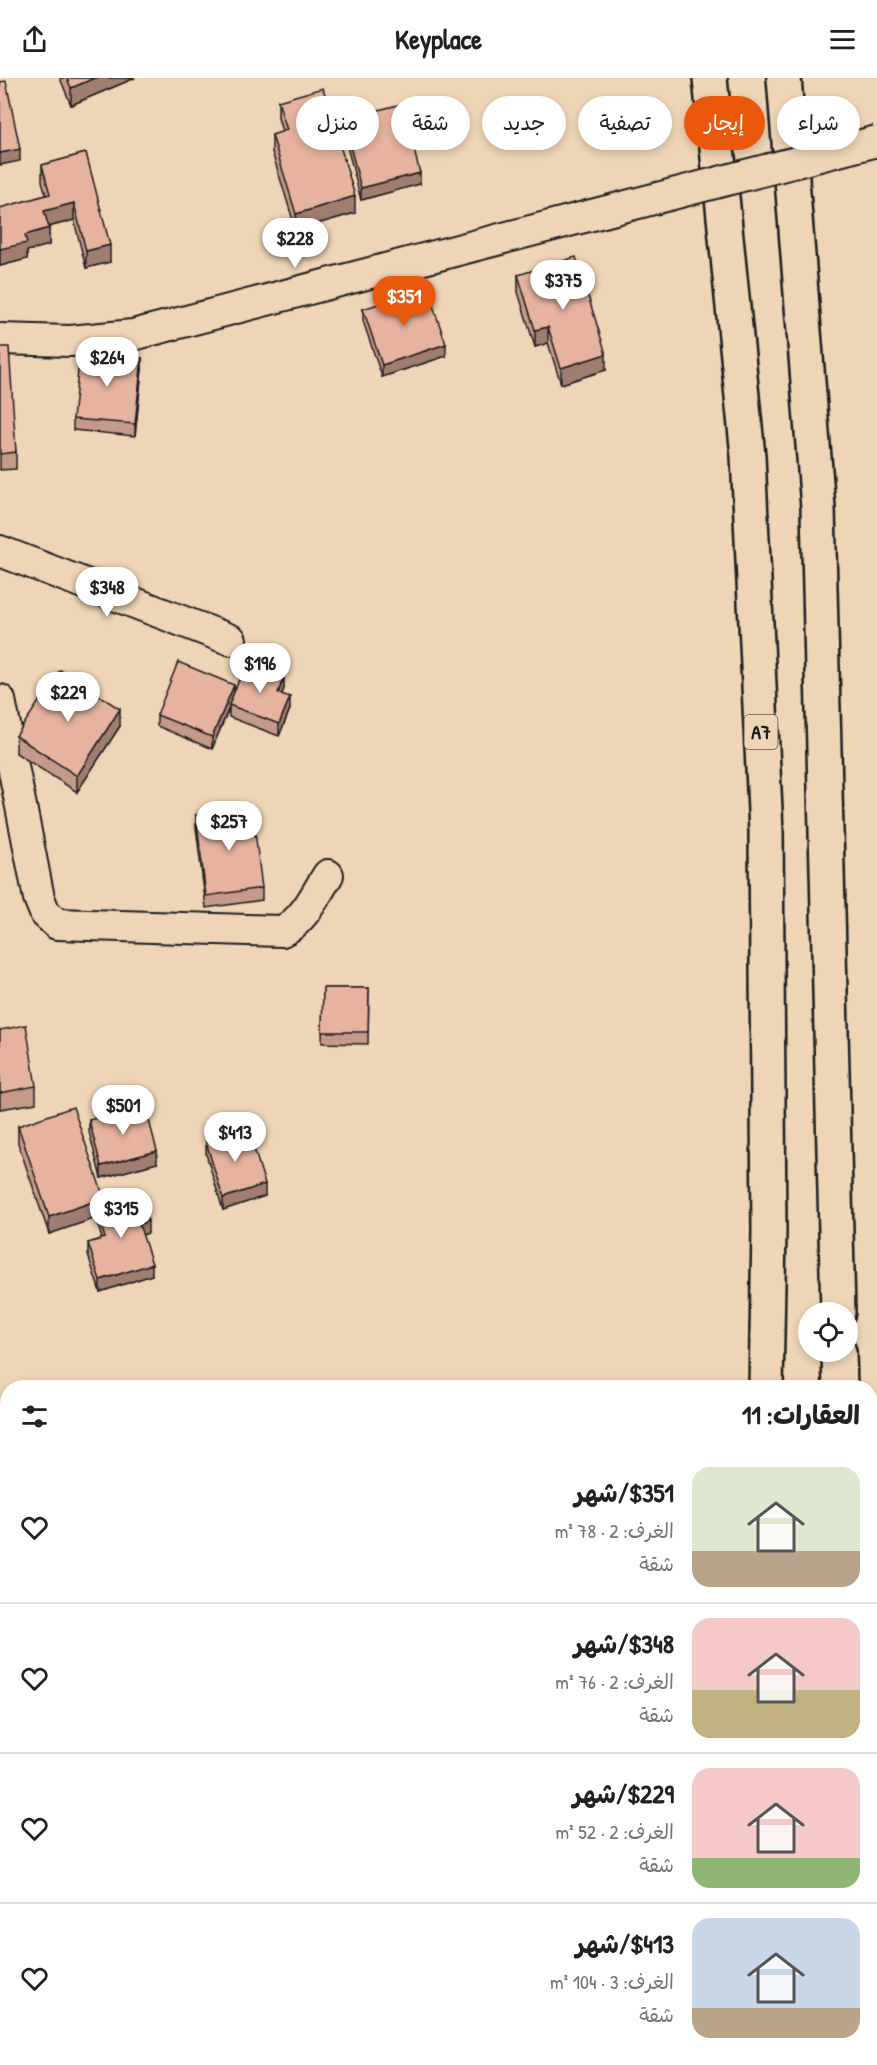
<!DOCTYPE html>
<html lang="ar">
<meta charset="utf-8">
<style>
body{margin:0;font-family:"Patrick Hand","Playpen Sans Arabic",sans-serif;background:#f6f6f6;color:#202124;direction:rtl;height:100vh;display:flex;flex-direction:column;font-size:22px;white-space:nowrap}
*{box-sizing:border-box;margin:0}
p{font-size:20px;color:#757577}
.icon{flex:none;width:33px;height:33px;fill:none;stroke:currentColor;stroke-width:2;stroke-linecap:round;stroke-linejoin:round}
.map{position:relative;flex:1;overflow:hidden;direction:ltr}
.side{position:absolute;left:0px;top:1302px;width:878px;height:686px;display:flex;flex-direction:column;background:#fff;border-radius:24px 24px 0 0;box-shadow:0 3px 9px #0003;direction:rtl}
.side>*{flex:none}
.hud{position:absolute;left:18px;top:18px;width:842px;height:54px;direction:rtl;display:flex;gap:12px}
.tools{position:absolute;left:798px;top:1224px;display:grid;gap:12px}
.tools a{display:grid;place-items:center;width:60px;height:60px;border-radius:50%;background:#fff;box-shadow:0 3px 9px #0003;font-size:30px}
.price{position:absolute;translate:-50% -51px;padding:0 14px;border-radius:21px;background:#fff;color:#222;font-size:20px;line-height:39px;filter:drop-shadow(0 2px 3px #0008)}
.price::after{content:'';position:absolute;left:50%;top:36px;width:18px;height:14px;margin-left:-9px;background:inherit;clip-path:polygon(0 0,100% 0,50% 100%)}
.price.active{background:#ea580c;color:#fff}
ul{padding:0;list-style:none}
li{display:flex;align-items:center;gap:18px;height:150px;padding:0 18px}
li+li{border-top:2px solid #e0e0e0}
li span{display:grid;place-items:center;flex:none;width:168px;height:120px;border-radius:18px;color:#555}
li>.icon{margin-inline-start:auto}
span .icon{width:72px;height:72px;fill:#fffc;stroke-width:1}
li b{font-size:26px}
h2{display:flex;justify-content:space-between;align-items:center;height:72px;padding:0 18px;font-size:26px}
.tag{padding:0 21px;border-radius:27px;background:#fff;box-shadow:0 3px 9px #0003;font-size:21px;line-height:54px}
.tag.active{background:#ea580c;color:#fff}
header{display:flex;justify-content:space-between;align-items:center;height:78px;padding:0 18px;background:#fff;font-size:27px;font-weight:800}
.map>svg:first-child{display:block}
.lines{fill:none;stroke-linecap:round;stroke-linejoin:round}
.minor-casing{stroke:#1c1c1c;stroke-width:34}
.motorway-casing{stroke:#1c1c1c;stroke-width:38}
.minor{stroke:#efd4b6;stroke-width:30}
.motorway{stroke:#efd4b6;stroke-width:33}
.minor-bridge-casing{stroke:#1c1c1c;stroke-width:34;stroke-linecap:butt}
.minor-bridge{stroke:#efd4b6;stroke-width:30}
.wall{fill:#c69a88;stroke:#1c1c1c;stroke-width:1.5}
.shaded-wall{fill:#a17d6f;stroke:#1c1c1c;stroke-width:1.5}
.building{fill:#e6b39e;stroke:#1c1c1c;stroke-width:1.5}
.labels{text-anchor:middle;stroke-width:6;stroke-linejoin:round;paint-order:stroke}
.shield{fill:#efd4b6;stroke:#5b534a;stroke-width:1.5}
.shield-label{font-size:20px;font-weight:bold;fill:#1c1c1c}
</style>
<header><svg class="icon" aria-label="menu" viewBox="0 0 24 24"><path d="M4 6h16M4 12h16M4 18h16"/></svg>Keyplace<svg class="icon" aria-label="share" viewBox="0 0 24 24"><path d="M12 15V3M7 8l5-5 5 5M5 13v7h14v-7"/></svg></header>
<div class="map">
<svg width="877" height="1987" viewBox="0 0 877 1987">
<rect width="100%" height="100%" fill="#efd4b6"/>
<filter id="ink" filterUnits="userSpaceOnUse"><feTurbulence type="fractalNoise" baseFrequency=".0167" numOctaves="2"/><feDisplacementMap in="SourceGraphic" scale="12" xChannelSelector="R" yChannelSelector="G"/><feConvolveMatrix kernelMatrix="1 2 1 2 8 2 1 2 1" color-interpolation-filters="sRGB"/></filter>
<g filter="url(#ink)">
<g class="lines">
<defs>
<g id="minor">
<polyline points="0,261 70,263 133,257 588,138"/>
<polyline points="0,473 231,562"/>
<path d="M0 622 39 820 45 835 57 846 282 853C304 843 315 817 328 797"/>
</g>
<g id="motorway">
<polyline points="710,0 748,378 766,753 769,1153 766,1310"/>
<polyline points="784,0 818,430 838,1234"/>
<polyline points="839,1274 840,1310"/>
<polyline points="727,1987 728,1980"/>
<polyline points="798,1987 799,1980"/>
</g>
</defs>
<use href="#minor" class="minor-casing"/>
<use href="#motorway" class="motorway-casing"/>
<use href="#minor" class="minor"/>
<use href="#motorway" class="motorway"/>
<defs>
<polyline id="minor-bridge" points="588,138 877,63"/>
</defs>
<use href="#minor-bridge" class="minor-bridge-casing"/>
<use href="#minor-bridge" class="minor-bridge"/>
</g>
<g class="wall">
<polygon points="60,0 135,0 71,27"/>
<polygon points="278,23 355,135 296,152 272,74 272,57 282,54 278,40"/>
<polygon points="343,41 420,106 361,122 343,53"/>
<polygon points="86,75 110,184 86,190 74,142 49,149 49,167 27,173 27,181 0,188 0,130 46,117 42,103 42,87"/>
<polygon points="518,197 606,292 561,306 548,265 535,269 518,214"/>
<polygon points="363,231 446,278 382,299 363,243"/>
<polygon points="0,269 16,374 16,391 0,392"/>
<polygon points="142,291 135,358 73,352 73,341"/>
<polygon points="284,610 282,616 290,631 279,658 229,639 229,630 212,671 157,648 157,637 234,615"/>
<polygon points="120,648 77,714 16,675 16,658"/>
<polygon points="196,737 262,810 262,822 206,830 196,749"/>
<polygon points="323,910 369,910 368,966 322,965"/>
<polygon points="0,952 36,1008 36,1025 0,1031"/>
<polygon points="89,1042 157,1085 101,1100 89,1054"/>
<polygon points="18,1048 104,1128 148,1155 142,1157 152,1197 100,1214 88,1177 88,1165 102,1161 96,1140 49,1156 18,1065"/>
<polygon points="206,1064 265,1118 223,1132 206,1076"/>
</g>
<g class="shaded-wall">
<polygon points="95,0 135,0 71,27 71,10"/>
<polygon points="20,71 20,83 0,87 0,75"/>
<polygon points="420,95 420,106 361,122 361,110"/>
<polygon points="355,118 355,135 296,152 296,136"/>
<polygon points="74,125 74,142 44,150 44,133"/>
<polygon points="49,150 49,167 27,173 27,181 0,188 0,171 25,157"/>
<polygon points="110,167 110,184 86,190 86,173"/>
<polygon points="548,249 548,265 535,269 535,252"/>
<polygon points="446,266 446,278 382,299 382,287"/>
<polygon points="606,276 606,292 561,306 561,290"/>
<polygon points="142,280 142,291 135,358 135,346"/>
<polygon points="284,598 284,610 278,627 278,615"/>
<polygon points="234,607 234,619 229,627 229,630 212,671 212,659"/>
<polygon points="290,619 290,631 279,658 279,646"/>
<polygon points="120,631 120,648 77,714 77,698"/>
<polygon points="157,1073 157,1085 101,1100 101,1088"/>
<polygon points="265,1106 265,1118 223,1132 223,1120"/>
<polygon points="104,1120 104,1137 96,1130 96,1140 49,1156 49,1139"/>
<polygon points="148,1143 148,1155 139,1158 139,1146"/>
<polygon points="152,1186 152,1197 100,1214 100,1202"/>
</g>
<g class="building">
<polygon points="67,0 95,0 71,10"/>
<polygon points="6,3 20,71 0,75 0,4"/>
<polygon points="323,10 355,118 296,136 272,57 287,52 278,23"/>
<polygon points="402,26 420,95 361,110 343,41"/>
<polygon points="86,75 110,167 86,173 74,125 44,133 49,150 25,157 27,165 0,171 0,130 50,116 42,87"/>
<polygon points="576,179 606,276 561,290 548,249 535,252 518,197"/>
<polygon points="427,210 446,266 382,287 363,231"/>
<polygon points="0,269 9,269 16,374 0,376"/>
<polygon points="80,274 142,280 135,346 73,341"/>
<polygon points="178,584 234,607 212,659 157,637"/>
<polygon points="246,584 284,598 278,615 290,619 279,646 229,627"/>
<polygon points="60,592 120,631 77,698 16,658"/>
<polygon points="252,729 262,810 206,818 196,737"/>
<polygon points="323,910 369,910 368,954 322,954"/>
<polygon points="26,947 36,1008 0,1015 0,952"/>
<polygon points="145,1027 157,1073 101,1088 89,1042"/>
<polygon points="73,1029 104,1120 49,1139 18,1048"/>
<polygon points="248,1051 265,1106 223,1120 206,1064"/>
<polygon points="139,1117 148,1143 139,1146 152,1186 100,1202 88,1165 105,1160 96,1130"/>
</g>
</g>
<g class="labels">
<rect class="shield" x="744.5" y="637" width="33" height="34" rx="4.5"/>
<g class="shield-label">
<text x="761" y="661">A7</text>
</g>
</g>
</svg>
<div class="tools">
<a><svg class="icon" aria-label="locate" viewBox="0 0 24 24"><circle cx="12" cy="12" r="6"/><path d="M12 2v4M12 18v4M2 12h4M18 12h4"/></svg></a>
</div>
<b class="price" style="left:295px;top:191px">$228</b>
<b class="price" style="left:563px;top:233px">$375</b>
<b class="price active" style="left:404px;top:249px">$351</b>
<b class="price" style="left:107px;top:310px">$264</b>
<b class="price" style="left:107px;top:540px">$348</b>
<b class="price" style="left:260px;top:616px">$196</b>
<b class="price" style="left:68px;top:645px">$229</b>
<b class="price" style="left:229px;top:774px">$257</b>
<b class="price" style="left:123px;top:1058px">$501</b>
<b class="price" style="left:235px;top:1085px">$413</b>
<b class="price" style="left:121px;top:1161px">$315</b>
<div class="hud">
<a class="tag">شراء</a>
<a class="tag active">إيجار</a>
<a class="tag">تصفية</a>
<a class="tag">جديد</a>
<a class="tag">شقة</a>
<a class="tag">منزل</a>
</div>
<section class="side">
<h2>العقارات: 11<svg class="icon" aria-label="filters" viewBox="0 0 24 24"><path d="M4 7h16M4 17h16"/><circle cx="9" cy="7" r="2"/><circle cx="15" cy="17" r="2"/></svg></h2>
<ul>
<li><span style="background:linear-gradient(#dfe7d0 70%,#b9a48a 0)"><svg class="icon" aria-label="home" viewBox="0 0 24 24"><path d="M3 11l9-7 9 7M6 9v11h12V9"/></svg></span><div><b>$351/شهر</b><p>الغرف: 2 · 78 m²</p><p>شقة</p></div><svg class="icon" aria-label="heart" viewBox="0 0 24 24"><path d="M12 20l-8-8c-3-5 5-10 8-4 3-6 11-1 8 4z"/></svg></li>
<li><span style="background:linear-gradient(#f6c9c9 60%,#c2b280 0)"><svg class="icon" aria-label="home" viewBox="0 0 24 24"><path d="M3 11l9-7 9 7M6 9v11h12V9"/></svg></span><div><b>$348/شهر</b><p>الغرف: 2 · 76 m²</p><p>شقة</p></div><svg class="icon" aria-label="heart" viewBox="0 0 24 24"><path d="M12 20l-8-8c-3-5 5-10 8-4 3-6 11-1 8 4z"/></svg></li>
<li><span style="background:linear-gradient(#f6c9c9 75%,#8fb573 0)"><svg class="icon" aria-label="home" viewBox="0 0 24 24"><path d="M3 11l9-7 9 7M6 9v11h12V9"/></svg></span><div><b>$229/شهر</b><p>الغرف: 2 · 52 m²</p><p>شقة</p></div><svg class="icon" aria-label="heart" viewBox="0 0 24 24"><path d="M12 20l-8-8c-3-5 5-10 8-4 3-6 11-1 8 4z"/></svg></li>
<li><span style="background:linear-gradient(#c9d6e8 75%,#b9a48a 0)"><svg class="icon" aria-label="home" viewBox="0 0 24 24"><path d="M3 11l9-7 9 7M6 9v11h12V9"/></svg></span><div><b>$413/شهر</b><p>الغرف: 3 · 104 m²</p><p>شقة</p></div><svg class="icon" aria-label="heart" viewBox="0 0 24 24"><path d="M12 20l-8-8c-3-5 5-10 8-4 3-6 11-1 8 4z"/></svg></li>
</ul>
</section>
</div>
